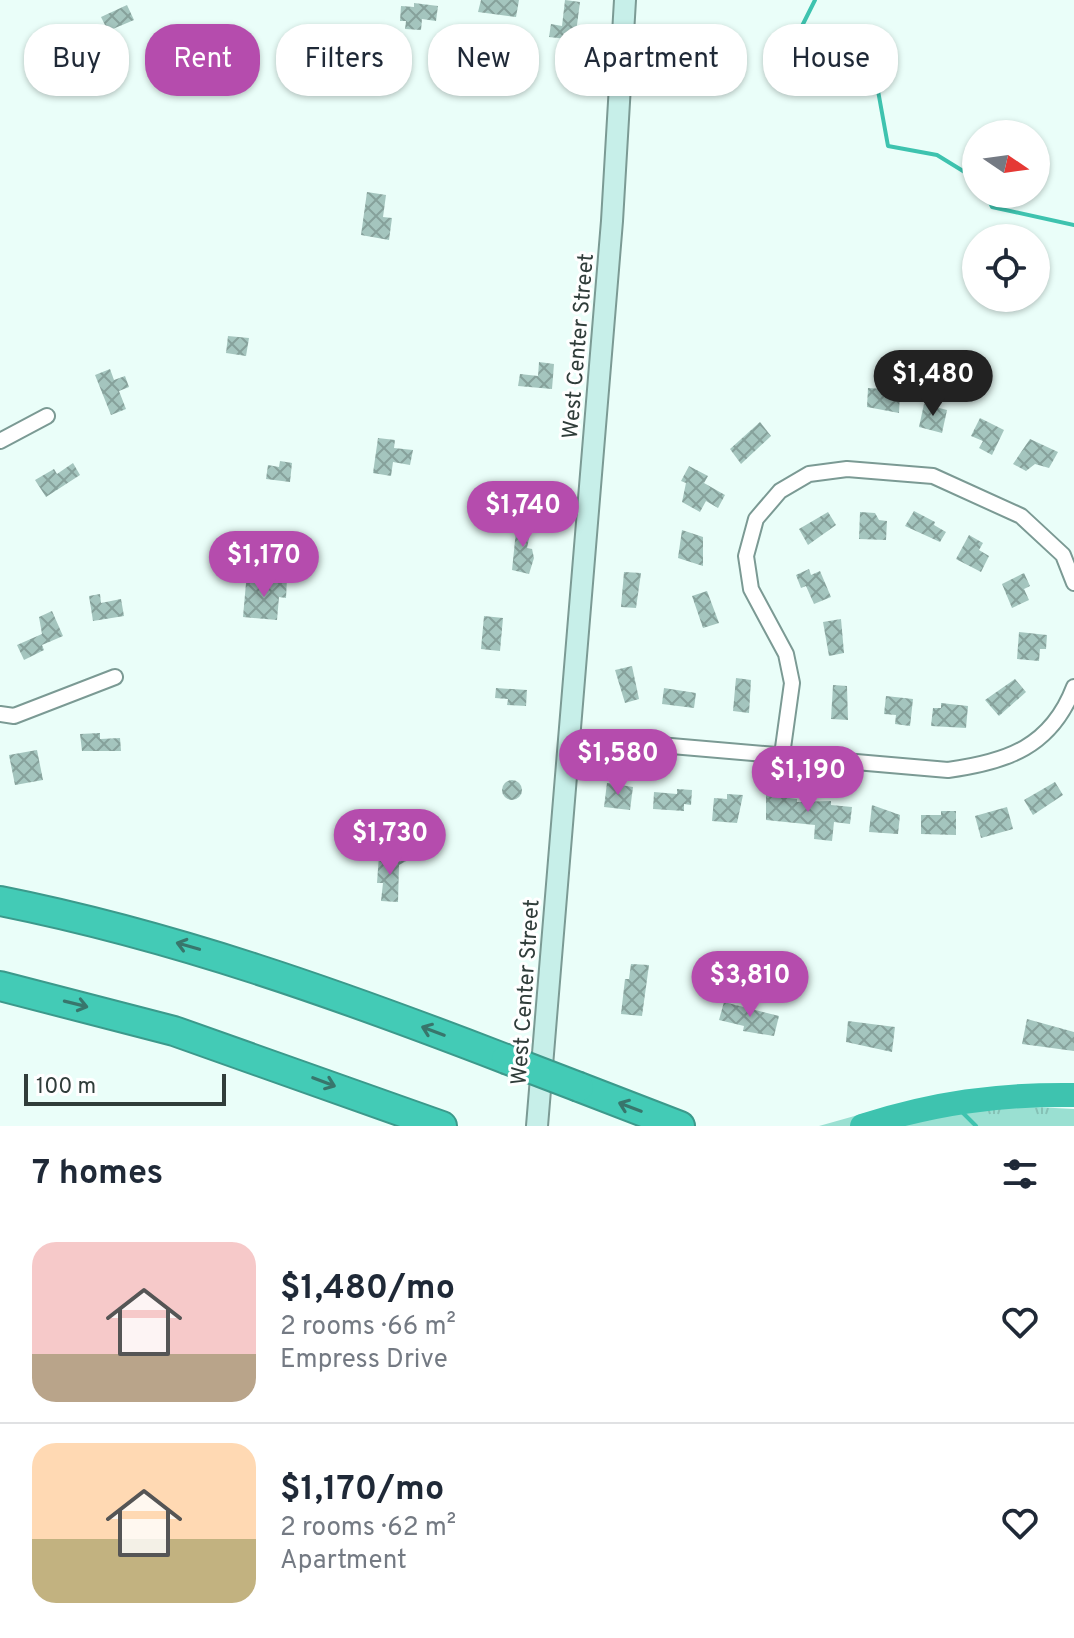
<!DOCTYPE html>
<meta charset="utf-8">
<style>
body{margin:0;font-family:Overpass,sans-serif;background:#f2f2f3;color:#1f2937;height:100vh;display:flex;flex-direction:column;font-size:30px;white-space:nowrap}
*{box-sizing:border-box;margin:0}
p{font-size:26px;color:#747a83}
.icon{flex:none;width:44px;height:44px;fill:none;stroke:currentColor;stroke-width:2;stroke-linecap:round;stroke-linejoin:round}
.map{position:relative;height:1126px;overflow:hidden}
.drawer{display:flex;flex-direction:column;background:#fff;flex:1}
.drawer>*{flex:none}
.banner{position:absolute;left:24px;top:24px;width:1026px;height:72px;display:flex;gap:16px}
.needle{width:52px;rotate:103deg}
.buttons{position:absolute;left:962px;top:120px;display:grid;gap:16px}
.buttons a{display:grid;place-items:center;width:88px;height:88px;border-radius:50%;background:#fff;box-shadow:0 2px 6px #0004;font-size:40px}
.scale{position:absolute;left:24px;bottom:20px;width:202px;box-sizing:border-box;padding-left:8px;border:4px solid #303d3a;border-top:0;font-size:22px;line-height:28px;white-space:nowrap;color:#303d3a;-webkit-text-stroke:6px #fff;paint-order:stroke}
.price{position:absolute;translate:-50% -68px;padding:0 18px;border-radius:28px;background:#b54cad;color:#fff;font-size:26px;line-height:52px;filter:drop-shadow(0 2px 4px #0008)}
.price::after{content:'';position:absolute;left:50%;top:48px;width:24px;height:18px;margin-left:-12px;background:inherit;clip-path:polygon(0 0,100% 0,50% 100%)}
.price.active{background:#222;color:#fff}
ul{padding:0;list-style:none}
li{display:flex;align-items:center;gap:24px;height:200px;padding:0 32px}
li+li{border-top:2px solid #e0e1e3}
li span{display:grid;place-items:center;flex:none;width:224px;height:160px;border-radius:24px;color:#555}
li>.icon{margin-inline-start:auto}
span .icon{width:96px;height:96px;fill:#fffc;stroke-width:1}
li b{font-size:34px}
h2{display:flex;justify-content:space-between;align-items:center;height:96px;padding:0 32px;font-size:34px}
.pill{padding:0 28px;border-radius:32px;background:#fff;box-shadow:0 2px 6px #0004;font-size:28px;line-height:72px}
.pill.active{background:#b54cad;color:#fff}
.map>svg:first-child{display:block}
.grass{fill:url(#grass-tufts)}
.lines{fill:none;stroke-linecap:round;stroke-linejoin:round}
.stream{stroke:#3ec3af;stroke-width:4}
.river{stroke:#3ec3af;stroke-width:24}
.building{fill:url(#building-cross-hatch)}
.street-casing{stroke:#7b9a94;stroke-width:18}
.secondary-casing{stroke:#7b9a94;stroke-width:24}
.highway-casing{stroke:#3c998b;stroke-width:32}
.street{stroke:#fff;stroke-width:14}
.secondary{stroke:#c7efe9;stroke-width:20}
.highway{stroke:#43cbb6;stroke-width:28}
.highway-bridge-casing{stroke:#3c998b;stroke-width:32;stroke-linecap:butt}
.highway-bridge{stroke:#43cbb6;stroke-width:28}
.oneway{stroke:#38766c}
.labels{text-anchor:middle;stroke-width:6;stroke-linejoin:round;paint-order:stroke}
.street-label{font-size:22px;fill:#303d3a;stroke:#fff}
</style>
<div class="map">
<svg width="1074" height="1126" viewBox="0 0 1074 1126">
<defs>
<pattern id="grass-tufts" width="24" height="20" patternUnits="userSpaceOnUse" patternTransform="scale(2)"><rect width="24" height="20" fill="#9ae0d2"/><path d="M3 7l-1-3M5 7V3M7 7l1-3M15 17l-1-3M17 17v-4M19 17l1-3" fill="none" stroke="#85c1b5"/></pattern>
<pattern id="building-cross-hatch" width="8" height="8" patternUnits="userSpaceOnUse" patternTransform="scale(2)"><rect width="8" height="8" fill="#a4c5be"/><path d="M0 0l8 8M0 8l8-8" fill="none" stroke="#86a19b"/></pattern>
</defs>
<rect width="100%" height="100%" fill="#eafef9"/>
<polygon class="grass" points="960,1103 1074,1109 1074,1126 819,1126 883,1108"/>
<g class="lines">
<g class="stream">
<polyline points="815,0 798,34 814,65 875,74 888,146 937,155 976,179"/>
<polyline points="986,194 992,207 1074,225"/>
<polyline points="954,1104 976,1126"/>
</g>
<path class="river" d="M862 1126C934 1103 998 1094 1074 1095"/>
</g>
<g class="building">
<polygon points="481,0 519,0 516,17 478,12"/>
<polygon points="565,0 580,2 575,40 549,37 551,24 562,26"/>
<polygon points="414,3 438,6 436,21 422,19 421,30 405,29 406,21 400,21 401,6 414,7"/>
<polygon points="127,5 134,20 108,31 101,17"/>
<polygon points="664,29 690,31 687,76 661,74"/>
<polygon points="367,192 386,195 383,217 392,218 389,240 361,235"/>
<polygon points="228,336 249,338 246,356 226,353"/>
<polygon points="539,362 554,364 552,389 518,386 520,374 538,376"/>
<polygon points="110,369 114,380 125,376 129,387 119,391 126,409 111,415 95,375"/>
<polygon points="868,388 900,390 899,413 867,407"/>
<polygon points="924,404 947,410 942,433 919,427"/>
<polygon points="980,418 1004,430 992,455 979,448 983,441 971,436"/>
<polygon points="760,422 771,436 741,464 730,449"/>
<polygon points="378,438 395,440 394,448 413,450 410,465 393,462 391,476 373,473"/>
<polygon points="1030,439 1058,452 1049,468 1035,464 1026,471 1013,464"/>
<polygon points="280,461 292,463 290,482 266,479 268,465 279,467"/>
<polygon points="73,463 80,475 46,497 35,480 54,469 57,474"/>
<polygon points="689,466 708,476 704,483 725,495 718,508 706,501 700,512 682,502 686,483 681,481"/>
<polygon points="914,511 935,522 934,525 946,532 940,542 905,526"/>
<polygon points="828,512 836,525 808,545 799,529"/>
<polygon points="860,512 875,513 879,520 887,521 886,540 859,539"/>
<polygon points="517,521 532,524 527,548 532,549 534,558 529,574 512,570"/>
<polygon points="682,530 703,537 703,566 678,558"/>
<polygon points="969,535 983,543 979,550 989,556 981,572 956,559"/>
<polygon points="809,569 811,575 820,571 831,597 814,604 806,586 801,588 796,575"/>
<polygon points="624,572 641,573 636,608 621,607"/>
<polygon points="1024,573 1030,586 1024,589 1029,600 1012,608 1002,584"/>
<polygon points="274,578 287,579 286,598 279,597 277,620 243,617 246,583 274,581"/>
<polygon points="707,591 719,623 703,628 692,596"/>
<polygon points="100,594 101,603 121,599 124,616 93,621 89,596"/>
<polygon points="52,611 63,636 42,645 44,650 24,660 17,645 42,634 39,617"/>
<polygon points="484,616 503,618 500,651 481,649"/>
<polygon points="841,619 844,653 829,656 823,622"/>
<polygon points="1019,632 1047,635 1046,649 1040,649 1039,661 1017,659"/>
<polygon points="632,666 639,699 625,703 615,670"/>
<polygon points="736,678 751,680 749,713 733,711"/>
<polygon points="1015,679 1026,692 999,716 985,700"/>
<polygon points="833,685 847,686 848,720 831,719"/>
<polygon points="496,688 527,690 526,706 507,705 508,699 495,698"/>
<polygon points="664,688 696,693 694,708 662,704"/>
<polygon points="886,696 913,699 910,726 895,724 896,715 884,714"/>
<polygon points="941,703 968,706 966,728 931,726 933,708 941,708"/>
<polygon points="100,733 100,739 120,738 121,751 82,751 80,734"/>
<polygon points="37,750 43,780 15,785 9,755"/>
<circle cx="512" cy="790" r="10"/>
<polygon points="1055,782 1063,795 1033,815 1024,800"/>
<polygon points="607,783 633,787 630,810 604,807"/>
<polygon points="677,789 692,790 691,805 684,804 684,811 653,809 654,792 677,794"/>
<polygon points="727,794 743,795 737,823 712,821 714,798 727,799"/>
<polygon points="766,795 797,799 797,802 831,801 831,805 852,807 850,824 834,822 832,841 814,839 815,825 766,820"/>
<polygon points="872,805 900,815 898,834 869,832"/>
<polygon points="1007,807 1013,829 981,838 975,816"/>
<polygon points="941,811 956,811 956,835 921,834 921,815 941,815"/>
<polygon points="379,855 412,858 399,865 398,902 381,901 383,883 377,883"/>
<polygon points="631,964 649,965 642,1016 621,1014 625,979 629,979"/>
<polygon points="724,1002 779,1016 774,1036 743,1031 744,1026 719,1020"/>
<polygon points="1027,1019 1074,1032 1074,1051 1022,1044"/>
<polygon points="848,1021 895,1027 892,1052 846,1042"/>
</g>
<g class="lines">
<defs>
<g id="street">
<polyline points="0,441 47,416"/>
<polyline points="0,714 14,716 115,677"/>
<path d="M567 737 948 770C1007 762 1051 747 1074 687"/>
<polyline points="782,755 792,683 786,654 751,589 746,556 756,519 780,491 809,474 847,469 933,476 1021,516 1063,555 1074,583"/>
</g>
<polyline id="secondary" points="537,1126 612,221 625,0"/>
<g id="highway">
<path d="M0 901C175 936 340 995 506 1059"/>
<polyline points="0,986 174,1031 442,1126"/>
<polyline points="579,1087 680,1126"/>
</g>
</defs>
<use href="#street" class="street-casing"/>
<use href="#secondary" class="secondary-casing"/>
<use href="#highway" class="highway-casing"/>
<use href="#street" class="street"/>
<use href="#secondary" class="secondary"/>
<use href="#highway" class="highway"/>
<defs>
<polyline id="highway-bridge" points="506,1059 579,1087"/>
</defs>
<use href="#highway-bridge" class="highway-bridge-casing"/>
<use href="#highway-bridge" class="highway-bridge"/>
</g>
<defs><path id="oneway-shaft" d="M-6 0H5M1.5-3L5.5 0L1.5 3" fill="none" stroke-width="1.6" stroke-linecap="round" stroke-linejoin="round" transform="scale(2)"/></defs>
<g class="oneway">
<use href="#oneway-shaft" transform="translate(188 946) rotate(-164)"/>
<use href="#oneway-shaft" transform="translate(76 1004) rotate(14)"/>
<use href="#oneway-shaft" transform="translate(433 1031) rotate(-159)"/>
<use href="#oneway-shaft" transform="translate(324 1082) rotate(21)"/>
<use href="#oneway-shaft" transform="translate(630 1107) rotate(-159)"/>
</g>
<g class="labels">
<g class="street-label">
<text transform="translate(577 346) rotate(-85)" y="8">West Center Street</text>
<text transform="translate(524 992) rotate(-86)" y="8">West Center Street</text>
</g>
</g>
</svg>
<div class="buttons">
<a><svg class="needle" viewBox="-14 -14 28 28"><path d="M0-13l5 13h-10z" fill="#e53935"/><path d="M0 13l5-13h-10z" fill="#747a83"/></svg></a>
<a><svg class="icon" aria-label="locate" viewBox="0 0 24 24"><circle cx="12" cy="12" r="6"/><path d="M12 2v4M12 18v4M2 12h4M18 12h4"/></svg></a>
</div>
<div class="scale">100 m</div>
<b class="price active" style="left:933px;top:418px">$1,480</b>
<b class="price" style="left:523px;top:549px">$1,740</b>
<b class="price" style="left:264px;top:599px">$1,170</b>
<b class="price" style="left:618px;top:797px">$1,580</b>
<b class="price" style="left:808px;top:814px">$1,190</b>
<b class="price" style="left:390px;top:877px">$1,730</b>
<b class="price" style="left:750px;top:1019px">$3,810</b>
<div class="banner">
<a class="pill">Buy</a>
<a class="pill active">Rent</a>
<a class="pill">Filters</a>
<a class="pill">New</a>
<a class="pill">Apartment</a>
<a class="pill">House</a>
</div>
</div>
<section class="drawer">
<h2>7 homes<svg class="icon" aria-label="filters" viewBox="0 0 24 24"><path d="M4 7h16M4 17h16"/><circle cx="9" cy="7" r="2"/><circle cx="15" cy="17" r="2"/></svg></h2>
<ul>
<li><span style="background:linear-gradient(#f6c9c9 70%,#b9a48a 0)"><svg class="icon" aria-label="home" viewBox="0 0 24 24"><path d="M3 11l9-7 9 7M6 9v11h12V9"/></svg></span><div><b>$1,480/mo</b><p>2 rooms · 66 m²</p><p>Empress Drive</p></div><svg class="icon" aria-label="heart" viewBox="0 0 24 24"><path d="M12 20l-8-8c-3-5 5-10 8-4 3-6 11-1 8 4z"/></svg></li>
<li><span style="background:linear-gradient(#ffd9b3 60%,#c2b280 0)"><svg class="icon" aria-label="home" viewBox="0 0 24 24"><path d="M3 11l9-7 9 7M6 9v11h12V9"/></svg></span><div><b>$1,170/mo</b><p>2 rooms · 62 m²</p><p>Apartment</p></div><svg class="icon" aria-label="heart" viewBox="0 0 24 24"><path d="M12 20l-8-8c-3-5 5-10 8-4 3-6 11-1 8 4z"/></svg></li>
</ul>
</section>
